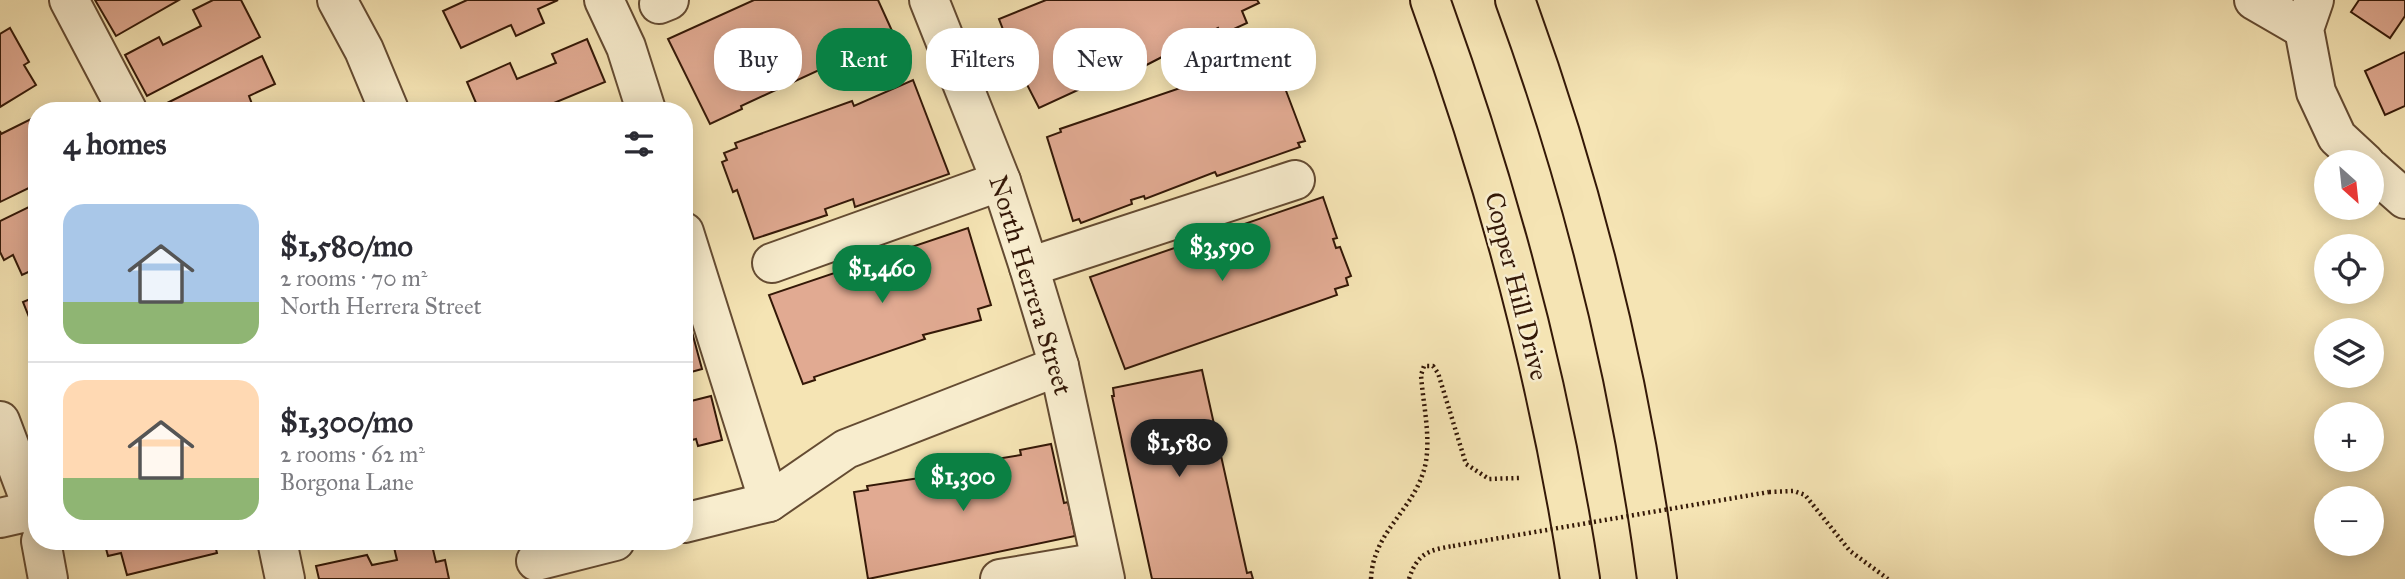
<!DOCTYPE html>
<meta charset="utf-8">
<style>
body{margin:0;font-family:"IM FELL Great Primer",serif;background:#f2f2f3;color:#2b2b33;height:100vh;display:flex;flex-direction:column;font-size:26px;white-space:nowrap}
*{box-sizing:border-box;margin:0}
p{font-size:23px;color:#7c7c81}
.icon{flex:none;width:38px;height:38px;fill:none;stroke:currentColor;stroke-width:2;stroke-linecap:round;stroke-linejoin:round}
.map{position:relative;flex:1;overflow:hidden}
.side{position:absolute;left:28px;top:102px;width:665px;height:448px;display:flex;flex-direction:column;background:#fff;border-radius:28px;box-shadow:0 4px 18px #0003}
.side>*{flex:none}
.guide{position:absolute;left:714px;top:28px;width:665px;height:63px;display:flex;gap:14px}
.needle{width:46px;rotate:153deg}
.tools{position:absolute;left:2314px;top:150px;display:grid;gap:14px}
.tools a{display:grid;place-items:center;width:70px;height:70px;border-radius:50%;background:#fff;box-shadow:0 4px 18px #0003;font-size:35px}
.price{position:absolute;translate:-50% -60px;padding:0 16px;border-radius:24px;background:#0b8043;color:#fff;font-size:23px;line-height:46px;filter:drop-shadow(0 2px 4px #0008)}
.price::after{content:'';position:absolute;left:50%;top:42px;width:21px;height:16px;margin-left:-10px;background:inherit;clip-path:polygon(0 0,100% 0,50% 100%)}
.price.active{background:#222;color:#fff}
ul{padding:0;list-style:none}
li{display:flex;align-items:center;gap:21px;height:175px;padding:0 35px}
li+li{border-top:2px solid #e1e1e2}
li span{display:grid;place-items:center;flex:none;width:196px;height:140px;border-radius:21px;color:#555}
li>.icon{margin-inline-start:auto}
span .icon{width:84px;height:84px;fill:#fffc;stroke-width:1}
li b{font-size:30px}
h2{display:flex;justify-content:space-between;align-items:center;height:84px;padding:0 35px;font-size:30px}
.pill{padding:0 24px;border-radius:28px;background:#fff;box-shadow:0 4px 18px #0003;font-size:24px;line-height:63px}
.pill.active{background:#0b8043;color:#fff}
.map>svg:first-child{display:block}
.building{fill:#e1aa92;stroke:#341807;stroke-width:2}
.lines{fill:none;stroke-linecap:round;stroke-linejoin:round}
.minor-casing{stroke:#644b32;stroke-width:42}
.major-casing{stroke:#341807;stroke-width:42}
.path{stroke:#341807;stroke-width:4.5;stroke-dasharray:2 3.5;stroke-linecap:butt}
.minor{stroke:#f8edce;stroke-width:38}
.major{stroke:#f5e4b4;stroke-width:38}
.path-bridge{stroke:#341807;stroke-width:4.5;stroke-dasharray:2 3.5;stroke-linecap:butt}
.labels{text-anchor:middle;stroke-width:5;stroke-linejoin:round;paint-order:stroke}
.street-label{font-size:26px;fill:#341807;stroke:#f8edce}
</style>
<div class="map">
<svg width="2405" height="579" viewBox="0 0 2405 579">
<rect width="100%" height="100%" fill="#f5e4b4"/>
<filter id="stains"><feTurbulence type="fractalNoise" baseFrequency=".00286" numOctaves="4"/><feColorMatrix values="0 0 0 0 .2 0 0 0 0 .09 0 0 0 0 .02 0 0 0 .5 -.17"/></filter>
<radialGradient id="worn" r=".72"><stop offset=".6" stop-color="#630" stop-opacity="0"/><stop offset="1" stop-color="#630" stop-opacity=".3"/></radialGradient>
<g class="building">
<polygon points="95,0 179,0 116,36"/>
<polygon points="213,0 241,0 260,37 147,96 125,55 159,37 163,45 201,26 193,10"/>
<polygon points="467,0 558,0 538,9 544,23 516,36 511,25 461,48 443,11"/>
<polygon points="754,0 878,0 893,33 879,38 880,42 741,106 742,109 710,124 668,39"/>
<polygon points="1046,0 1257,0 1259,3 1242,11 1247,23 1221,35 1218,28 1133,72 1131,66 1106,78 1104,73 1076,85 1078,90 1039,108 1018,67 1022,65 1018,56 1014,58 999,19"/>
<polygon points="2359,0 2405,0 2405,16 2390,38 2351,12"/>
<polygon points="10,28 29,62 24,65 36,85 0,107 0,34"/>
<polygon points="587,39 605,82 537,110 479,110 467,82 510,63 517,79 556,63 552,54"/>
<polygon points="1271,51 1305,141 1298,143 1300,147 1217,176 1215,172 1145,199 1144,196 1131,200 1132,204 1081,223 1079,219 1073,221 1047,137 1061,132 1060,129 1242,67 1240,62"/>
<polygon points="2405,52 2405,106 2385,115 2365,71"/>
<polygon points="262,56 275,84 249,96 252,104 239,110 153,110"/>
<polygon points="913,80 949,174 855,207 853,199 825,209 827,215 754,239 737,190 733,192 722,162 727,160 724,153 737,148 735,143 852,101 854,106"/>
<polygon points="37,116 37,184 0,202 0,131 1,134"/>
<polygon points="1323,197 1337,238 1333,239 1336,248 1340,247 1351,276 1346,278 1348,285 1335,289 1337,295 1125,369 1090,277"/>
<polygon points="37,203 37,268 22,275 13,255 4,260 0,252 0,221"/>
<polygon points="968,228 991,305 978,309 981,320 923,335 925,339 814,377 815,380 803,384 769,295"/>
<polygon points="37,296 37,337 23,302"/>
<polygon points="692,332 702,369 684,374 684,334"/>
<polygon points="1202,370 1247,573 1251,572 1253,579 1152,579 1112,396 1114,396 1113,388"/>
<polygon points="687,386 691,401 711,396 722,440 698,446 696,439 684,442 684,387"/>
<polygon points="1051,444 1064,503 1068,502 1075,536 868,579 854,492 868,490 867,486 926,477 959,468 959,465 1021,455 1020,450"/>
<polygon points="104,541 214,541 217,553 127,575 121,553 108,556"/>
<polygon points="405,541 431,541 436,562 445,560 449,579 319,579 316,566 367,555 372,565 397,560 393,543"/>
</g>
<g class="lines">
<defs>
<g id="minor">
<polyline points="69,0 127,110"/>
<polyline points="337,0 364,50 389,110"/>
<polyline points="604,0 626,47 646,110"/>
<polyline points="929,0 1001,181 1029,267 1059,366 1105,579"/>
<polyline points="2254,0 2304,29"/>
<polyline points="2314,0 2304,29 2316,92 2337,137 2365,163"/>
<polyline points="659,4 669,0"/>
<polyline points="2371,169 2405,199"/>
<polyline points="684,232 769,502"/>
<polyline points="772,263 1001,181"/>
<polyline points="1029,267 1295,180"/>
<polyline points="0,421 37,519"/>
<polyline points="0,518 35,510"/>
<polyline points="684,523 769,502 846,449 1059,366"/>
<polyline points="41,541 48,579"/>
<polyline points="277,541 285,579"/>
<polyline points="536,561 615,541"/>
<polyline points="1000,579 1100,562"/>
</g>
<g id="major">
<path d="M1430 0C1498 187 1550 382 1580 579"/>
<path d="M1515 0C1584 188 1631 381 1657 579"/>
</g>
</defs>
<use href="#minor" class="minor-casing"/>
<use href="#major" class="major-casing"/>
<g class="path">
<polyline points="1769,492 1794,491 1805,495 1850,551 1888,579"/>
<path d="M1371 579C1373 533 1410 513 1423 473 1433 445 1423 405 1421 375L1424 366H1433L1438 373 1466 464 1489 479 1519 478"/>
<path d="M1409 579C1417 554 1428 550 1453 546"/>
</g>
<use href="#minor" class="minor"/>
<use href="#major" class="major"/>
<polyline class="path-bridge" points="1453,546 1769,492"/>
</g>
<g class="labels">
<g class="street-label">
<text transform="translate(1031 285) rotate(73)" y="9">North Herrera Street</text>
<text transform="translate(1517 286) rotate(76)" y="9">Copper Hill Drive</text>
</g>
</g>
<rect width="100%" height="100%" filter="url(#stains)"/>
<rect width="100%" height="100%" fill="url(#worn)"/>
</svg>
<div class="tools">
<a><svg class="needle" viewBox="-14 -14 28 28"><path d="M0-13l5 13h-10z" fill="#e53935"/><path d="M0 13l5-13h-10z" fill="#7c7c81"/></svg></a>
<a><svg class="icon" aria-label="locate" viewBox="0 0 24 24"><circle cx="12" cy="12" r="6"/><path d="M12 2v4M12 18v4M2 12h4M18 12h4"/></svg></a>
<a><svg class="icon" aria-label="layers" viewBox="0 0 24 24"><path d="M12 4l9 5-9 5-9-5zM3 14l9 5 9-5"/></svg></a>
<a>+</a>
<a>−</a>
</div>
<b class="price" style="left:1222px;top:283px">$3,590</b>
<b class="price" style="left:882px;top:305px">$1,460</b>
<b class="price active" style="left:1179px;top:479px">$1,580</b>
<b class="price" style="left:963px;top:513px">$1,300</b>
<div class="guide">
<a class="pill">Buy</a>
<a class="pill active">Rent</a>
<a class="pill">Filters</a>
<a class="pill">New</a>
<a class="pill">Apartment</a>
</div>
<section class="side">
<h2>4 homes<svg class="icon" aria-label="filters" viewBox="0 0 24 24"><path d="M4 7h16M4 17h16"/><circle cx="9" cy="7" r="2"/><circle cx="15" cy="17" r="2"/></svg></h2>
<ul>
<li><span style="background:linear-gradient(#a9c7e8 70%,#8fb573 0)"><svg class="icon" aria-label="home" viewBox="0 0 24 24"><path d="M3 11l9-7 9 7M6 9v11h12V9"/></svg></span><div><b>$1,580/mo</b><p>2 rooms · 70 m²</p><p>North Herrera Street</p></div></li>
<li><span style="background:linear-gradient(#ffd9b3 70%,#8fb573 0)"><svg class="icon" aria-label="home" viewBox="0 0 24 24"><path d="M3 11l9-7 9 7M6 9v11h12V9"/></svg></span><div><b>$1,300/mo</b><p>2 rooms · 62 m²</p><p>Borgona Lane</p></div></li>
</ul>
</section>
</div>
